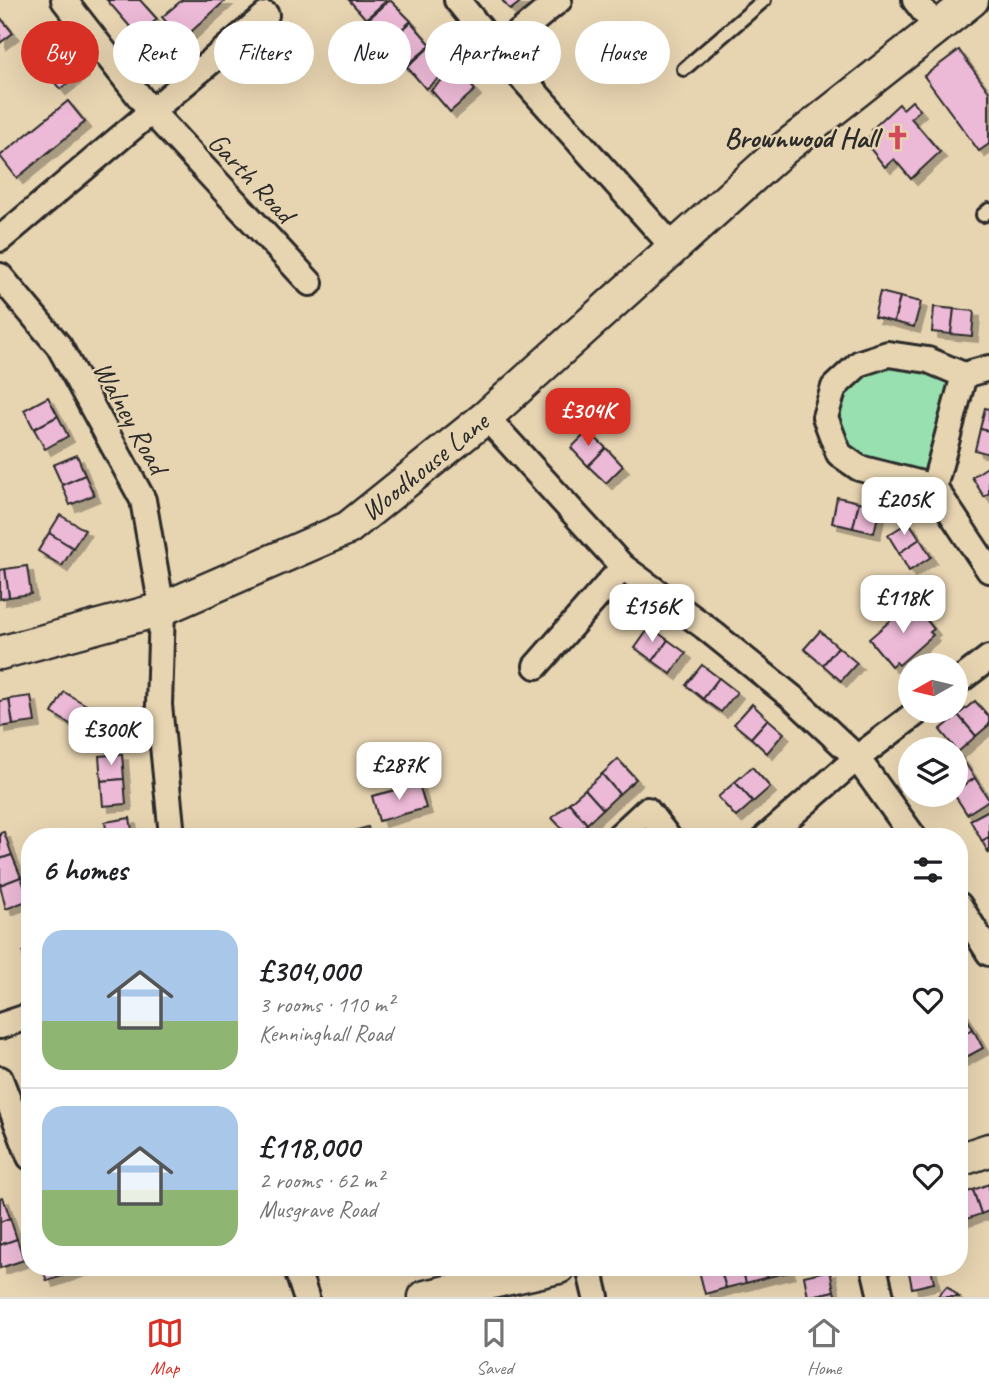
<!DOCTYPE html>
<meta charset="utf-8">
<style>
body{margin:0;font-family:Caveat,sans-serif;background:#f2f2f2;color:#202124;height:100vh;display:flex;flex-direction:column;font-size:26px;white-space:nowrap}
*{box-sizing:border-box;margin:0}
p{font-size:23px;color:#757577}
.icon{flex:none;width:38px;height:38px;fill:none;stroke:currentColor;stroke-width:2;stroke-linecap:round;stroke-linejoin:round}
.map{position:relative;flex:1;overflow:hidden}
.drawer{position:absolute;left:21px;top:828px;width:947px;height:448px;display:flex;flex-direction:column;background:#fff;border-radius:28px;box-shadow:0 7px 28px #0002}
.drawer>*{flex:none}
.guide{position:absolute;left:21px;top:21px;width:948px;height:63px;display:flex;gap:14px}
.needle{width:46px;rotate:262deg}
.tools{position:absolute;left:898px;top:653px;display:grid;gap:14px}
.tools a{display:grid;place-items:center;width:70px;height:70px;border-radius:50%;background:#fff;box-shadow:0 7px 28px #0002;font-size:35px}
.price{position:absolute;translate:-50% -60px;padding:0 16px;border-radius:14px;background:#fff;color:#222;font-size:23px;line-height:46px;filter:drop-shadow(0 2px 4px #0008)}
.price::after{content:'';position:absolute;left:50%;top:42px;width:21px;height:16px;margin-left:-10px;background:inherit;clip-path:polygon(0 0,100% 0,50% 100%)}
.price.current{background:#d93025;color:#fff}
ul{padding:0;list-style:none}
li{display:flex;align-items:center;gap:21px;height:175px;padding:0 21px}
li+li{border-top:2px solid #e0e0e0}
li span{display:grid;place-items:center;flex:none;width:196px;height:140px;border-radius:21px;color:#555}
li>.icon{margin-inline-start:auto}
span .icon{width:84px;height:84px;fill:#fffc;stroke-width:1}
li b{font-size:30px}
h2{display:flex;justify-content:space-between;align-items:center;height:84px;padding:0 21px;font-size:30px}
.chip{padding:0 24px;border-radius:32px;background:#fff;box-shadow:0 7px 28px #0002;font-size:24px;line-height:63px}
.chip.current{background:#d93025;color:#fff}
.tabs{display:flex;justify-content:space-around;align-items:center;height:98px;border-top:2px solid #e0e0e0;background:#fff;font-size:19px;color:#757577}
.tabs a{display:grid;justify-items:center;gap:4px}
.tabs .current{color:#d93025}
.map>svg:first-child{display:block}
.green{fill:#98e0af;stroke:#62866d;stroke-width:2}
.building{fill:#ecb9d6;stroke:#2b2b2b;stroke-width:2;filter:url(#shadow)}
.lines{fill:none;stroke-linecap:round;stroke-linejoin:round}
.service-casing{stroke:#2b2b2b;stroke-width:18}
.minor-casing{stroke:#2b2b2b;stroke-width:30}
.tertiary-casing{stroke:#2b2b2b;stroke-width:37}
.service{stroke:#e7d4b1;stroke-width:12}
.minor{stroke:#e7d4b1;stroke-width:24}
.tertiary{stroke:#e7d4b1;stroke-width:32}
.labels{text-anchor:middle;stroke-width:5;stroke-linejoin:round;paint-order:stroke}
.poi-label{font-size:28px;font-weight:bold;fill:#2b2b2b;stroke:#e7d4b1;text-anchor:end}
.street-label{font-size:28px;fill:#2b2b2b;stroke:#e7d4b1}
</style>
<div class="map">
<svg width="989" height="1297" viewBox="0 0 989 1297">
<defs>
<filter id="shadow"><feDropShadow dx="6" dy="6" stdDeviation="0" flood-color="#0004"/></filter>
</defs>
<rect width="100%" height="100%" fill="#e7d4b1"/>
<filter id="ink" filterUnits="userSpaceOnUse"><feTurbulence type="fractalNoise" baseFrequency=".0143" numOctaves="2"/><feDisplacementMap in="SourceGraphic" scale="14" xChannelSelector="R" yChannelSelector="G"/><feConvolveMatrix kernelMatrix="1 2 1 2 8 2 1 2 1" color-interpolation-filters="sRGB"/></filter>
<g filter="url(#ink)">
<polygon class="green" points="860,363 964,375 934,487 839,454 834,387"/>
<g class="building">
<polygon points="107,0 140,0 157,19 138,36"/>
<polygon points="182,0 226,0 182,40 162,17"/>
<polygon points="349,0 387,0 366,19"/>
<polygon points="390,0 411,21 386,43 366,21"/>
<polygon points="502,0 523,0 510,10"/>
<polygon points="0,17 13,33 0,43"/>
<polygon points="411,22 431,45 405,67 386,45"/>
<polygon points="53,36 83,71 60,89 31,54"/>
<polygon points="432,45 452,67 426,89 407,67"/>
<polygon points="959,50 989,92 989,144 979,151 924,76"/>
<polygon points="456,68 475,90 450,112 431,90"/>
<polygon points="68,101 85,122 17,178 0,156"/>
<polygon points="912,101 920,110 911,118 940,152 911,179 894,159 885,167 864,141 874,133 871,130 899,104 903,109"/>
<polygon points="880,292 900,297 894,322 874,317"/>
<polygon points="900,297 921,302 914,327 894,322"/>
<polygon points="934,307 954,309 951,334 932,332"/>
<polygon points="954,309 974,311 972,336 951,334"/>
<polygon points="48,397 58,416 34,429 24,410"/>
<polygon points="985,408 989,409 989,431 980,429"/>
<polygon points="58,416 68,436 45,449 34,429"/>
<polygon points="980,429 989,431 989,454 975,450"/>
<polygon points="588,431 606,448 588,466 571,448"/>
<polygon points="606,448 623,466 606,483 588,466"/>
<polygon points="77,455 85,475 62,485 53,465"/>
<polygon points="989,466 989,493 984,497 972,477"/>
<polygon points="85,475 94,495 70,505 62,485"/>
<polygon points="837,497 859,502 853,528 832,523"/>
<polygon points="859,502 880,507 874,533 853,528"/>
<polygon points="60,515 85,530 73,548 49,533"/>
<polygon points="909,522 920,539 899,553 888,535"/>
<polygon points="49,533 73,548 62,566 38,551"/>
<polygon points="920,539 931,557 909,571 899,553"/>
<polygon points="27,566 31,594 9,597 5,569"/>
<polygon points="5,569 9,597 0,599 0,570"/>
<polygon points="912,602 934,629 930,632 933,635 899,665 896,662 891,666 869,639"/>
<polygon points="650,627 668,640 653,661 635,648"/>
<polygon points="820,631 838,647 823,665 804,649"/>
<polygon points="668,640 686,653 671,674 653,661"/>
<polygon points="838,647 857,663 841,681 823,665"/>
<polygon points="702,665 719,678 703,699 686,685"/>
<polygon points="719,678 737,692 721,712 703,699"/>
<polygon points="64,692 88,706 75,727 52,713"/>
<polygon points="31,696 35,722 13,725 9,699"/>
<polygon points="9,699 13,725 0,727 0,701"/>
<polygon points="975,701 989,717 989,725 976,736 958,715"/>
<polygon points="752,704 768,719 751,738 734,724"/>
<polygon points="88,706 111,720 98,742 75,727"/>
<polygon points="958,715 976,736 958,752 940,730"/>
<polygon points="768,719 784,733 767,753 751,738"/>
<polygon points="122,754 124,779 101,781 99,756"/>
<polygon points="961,757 975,778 956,791 956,761"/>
<polygon points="618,759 636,779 619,794 602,774"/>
<polygon points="752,767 770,787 753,802 735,782"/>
<polygon points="602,774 619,794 603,809 585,789"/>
<polygon points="975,778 989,800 967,814 954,794 956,791"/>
<polygon points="124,779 126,804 103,806 101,781"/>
<polygon points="735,782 753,802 736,817 718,797"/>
<polygon points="419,784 426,808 379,821 372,796"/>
<polygon points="585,789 603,809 587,824 569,803"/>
<polygon points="569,803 587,824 572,836 569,836 552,818"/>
<polygon points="989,810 989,837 982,841 970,820"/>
<polygon points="130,818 133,836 107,836 105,822"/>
<polygon points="368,827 370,836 343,836 343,834"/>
<polygon points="4,832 12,855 0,859 0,833"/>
<polygon points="989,837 989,854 982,841"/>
<polygon points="12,855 21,877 0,885 0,859"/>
<polygon points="21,877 29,900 6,909 0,885"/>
<polygon points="30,951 30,978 27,978 23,952"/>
<polygon points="963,1011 973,1029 959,1037 959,1013"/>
<polygon points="973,1029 983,1048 959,1061 959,1037"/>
<polygon points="989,1184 989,1211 981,1214 973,1190"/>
<polygon points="973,1190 981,1214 961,1221 959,1195"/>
<polygon points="3,1197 10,1218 0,1222 0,1198"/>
<polygon points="10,1218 17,1239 0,1245 0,1222"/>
<polygon points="17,1239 24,1260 0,1268 0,1245"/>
<polygon points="42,1267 69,1267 71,1273 47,1281"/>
<polygon points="69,1267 88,1267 71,1273"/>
<polygon points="698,1267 720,1267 726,1288 705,1294"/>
<polygon points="720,1267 742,1267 746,1283 726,1288"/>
<polygon points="742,1267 765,1267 768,1277 746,1283"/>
<polygon points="765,1267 788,1267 789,1272 768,1277"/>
<polygon points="908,1267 931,1267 934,1283 912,1288"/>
<polygon points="830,1270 834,1291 808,1297 804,1276"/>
<polygon points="947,1286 959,1297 937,1297"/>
<polygon points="834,1291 836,1297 808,1297"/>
</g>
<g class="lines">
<defs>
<g id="service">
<polyline points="684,69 764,0"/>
<polyline points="983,215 989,210"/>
</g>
<g id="minor">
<polyline points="64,0 150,110 310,283"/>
<polyline points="457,0 506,60 674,248"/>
<polyline points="915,0 937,28"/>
<polyline points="498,50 559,0"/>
<polyline points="0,239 266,15"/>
<polyline points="0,276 59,346 143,500 162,609 159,705 172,836"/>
<polyline points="989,368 964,375 928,360 888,354 860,363 834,387 825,417 839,454 859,468 934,487 989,570"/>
<polyline points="486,417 623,567 705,627 794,699 857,758 913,836"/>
<polyline points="934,487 964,375"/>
<polyline points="536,666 623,567"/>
<polyline points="956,683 989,658"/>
<polyline points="619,836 647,810 667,836"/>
<polyline points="767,836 857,758 920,710"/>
<polyline points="959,905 989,953"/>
<polyline points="0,1026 30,1016"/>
<polyline points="0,1079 30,1157"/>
<polyline points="296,1267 306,1297"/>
<polyline points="589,1267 596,1297"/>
<polyline points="874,1267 881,1297"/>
</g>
<g id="tertiary">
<polyline points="0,653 162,609 348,528 486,417 782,150 972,0"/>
<polyline points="959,1160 989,1150"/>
<polyline points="425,1297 559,1267"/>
</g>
</defs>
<use href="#service" class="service-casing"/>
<use href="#minor" class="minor-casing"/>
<use href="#tertiary" class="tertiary-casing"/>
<use href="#service" class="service"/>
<use href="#minor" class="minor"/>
<use href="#tertiary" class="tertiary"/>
</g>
</g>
<defs>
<symbol id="church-bare" viewBox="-9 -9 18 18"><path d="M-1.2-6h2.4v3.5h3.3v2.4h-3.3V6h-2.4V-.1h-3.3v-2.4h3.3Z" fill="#d1495b" stroke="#e7d4b1" stroke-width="2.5" paint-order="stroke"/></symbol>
</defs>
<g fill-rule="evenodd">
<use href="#church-bare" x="880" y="120" width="35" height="35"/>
</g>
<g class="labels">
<g class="poi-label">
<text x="878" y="147">Brownwood Hall</text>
</g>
<g class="street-label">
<text transform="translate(252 177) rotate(47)" y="10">Garth Road</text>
<text transform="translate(131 417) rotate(61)" y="10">Walney Road</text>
<text transform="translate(424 466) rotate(-39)" y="10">Woodhouse Lane</text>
</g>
</g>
</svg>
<div class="tools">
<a><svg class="needle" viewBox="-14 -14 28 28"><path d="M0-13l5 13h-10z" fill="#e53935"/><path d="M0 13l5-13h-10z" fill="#757577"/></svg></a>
<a><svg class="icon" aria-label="layers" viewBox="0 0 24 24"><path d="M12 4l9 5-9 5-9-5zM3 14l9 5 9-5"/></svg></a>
</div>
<b class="price current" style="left:588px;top:448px">£304K</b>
<b class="price" style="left:904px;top:537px">£205K</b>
<b class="price" style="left:903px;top:635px">£118K</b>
<b class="price" style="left:652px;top:644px">£156K</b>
<b class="price" style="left:111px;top:767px">£300K</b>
<b class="price" style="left:399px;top:802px">£287K</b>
<div class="guide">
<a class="chip current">Buy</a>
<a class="chip">Rent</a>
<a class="chip">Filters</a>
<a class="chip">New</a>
<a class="chip">Apartment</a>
<a class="chip">House</a>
</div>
<section class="drawer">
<h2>6 homes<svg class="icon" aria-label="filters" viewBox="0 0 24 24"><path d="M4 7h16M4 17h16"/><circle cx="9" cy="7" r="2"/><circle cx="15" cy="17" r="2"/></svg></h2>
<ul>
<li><span style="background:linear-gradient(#a9c7e8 65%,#8fb573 0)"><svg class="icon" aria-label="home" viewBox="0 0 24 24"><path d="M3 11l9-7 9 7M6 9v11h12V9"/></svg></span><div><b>£304,000</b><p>3 rooms · 110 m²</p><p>Kenninghall Road</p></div><svg class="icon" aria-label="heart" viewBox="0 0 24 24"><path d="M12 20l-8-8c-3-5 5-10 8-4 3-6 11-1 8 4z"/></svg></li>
<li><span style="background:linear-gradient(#a9c7e8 60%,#8fb573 0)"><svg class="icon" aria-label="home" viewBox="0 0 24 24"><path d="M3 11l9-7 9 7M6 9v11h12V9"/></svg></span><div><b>£118,000</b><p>2 rooms · 62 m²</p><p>Musgrave Road</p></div><svg class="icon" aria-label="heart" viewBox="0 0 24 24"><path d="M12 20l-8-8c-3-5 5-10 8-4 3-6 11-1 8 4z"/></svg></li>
</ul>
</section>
</div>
<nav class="tabs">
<a class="current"><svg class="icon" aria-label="map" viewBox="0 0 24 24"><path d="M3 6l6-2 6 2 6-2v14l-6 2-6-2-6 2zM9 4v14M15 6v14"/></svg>Map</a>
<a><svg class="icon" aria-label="saved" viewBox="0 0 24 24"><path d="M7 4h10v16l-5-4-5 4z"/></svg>Saved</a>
<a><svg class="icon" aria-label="home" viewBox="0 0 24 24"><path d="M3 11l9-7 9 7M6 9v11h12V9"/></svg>Home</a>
</nav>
